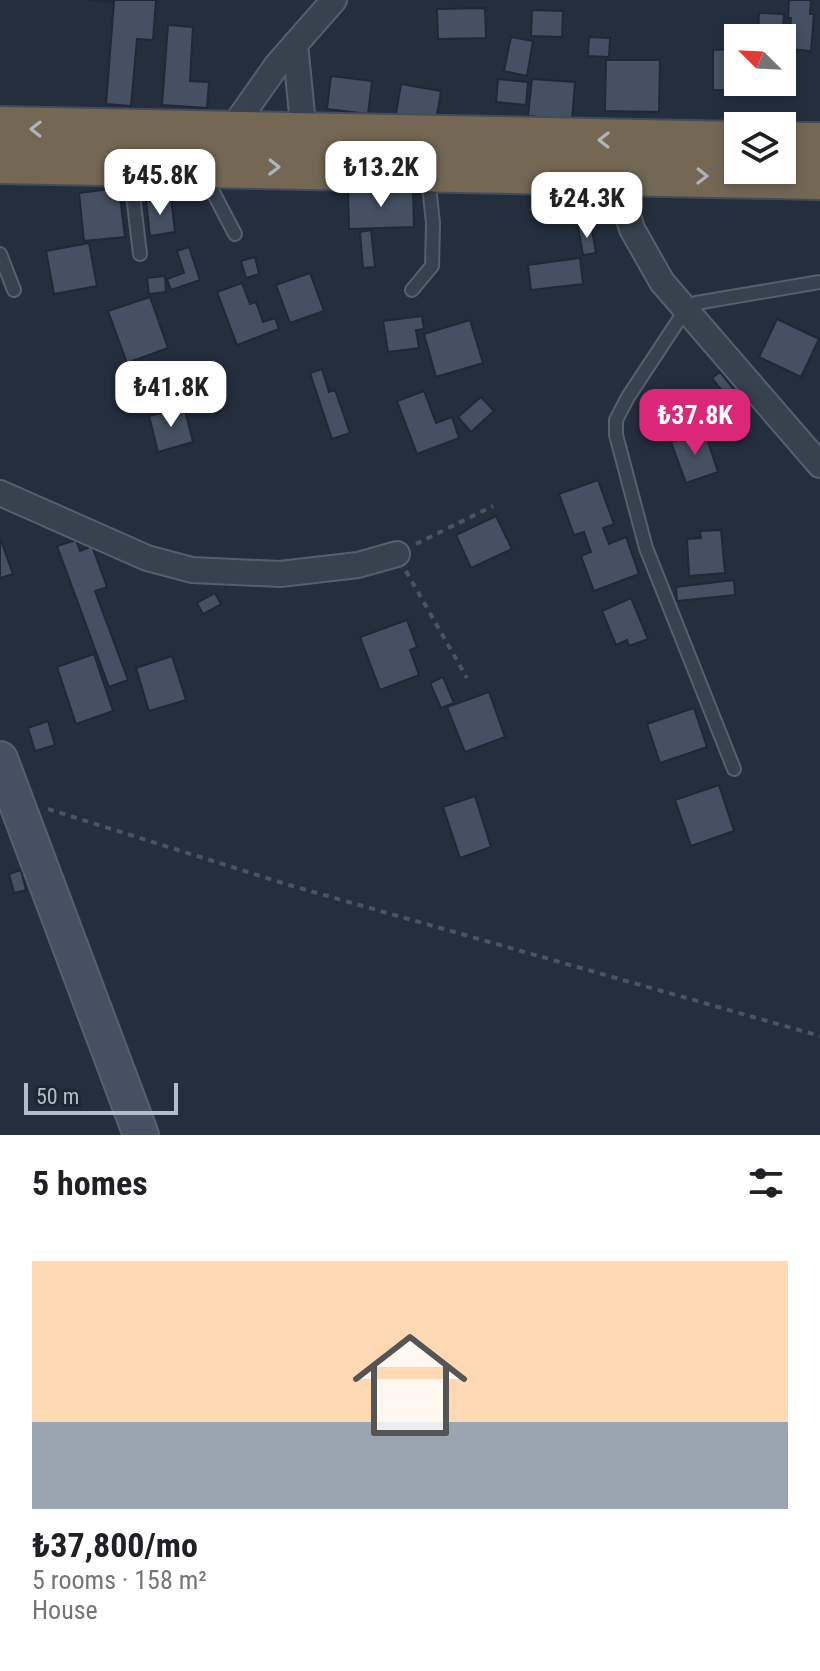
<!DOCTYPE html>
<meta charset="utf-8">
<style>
body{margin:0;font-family:"Roboto Condensed",sans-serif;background:#f2f2f2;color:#202124;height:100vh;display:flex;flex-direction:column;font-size:30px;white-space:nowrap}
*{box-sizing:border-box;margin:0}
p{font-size:26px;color:#757577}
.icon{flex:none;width:44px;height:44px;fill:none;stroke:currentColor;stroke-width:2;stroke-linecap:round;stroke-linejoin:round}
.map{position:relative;height:1135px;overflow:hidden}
.drawer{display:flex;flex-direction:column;background:#fff;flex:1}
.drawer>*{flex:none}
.needle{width:52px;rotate:294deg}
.buttons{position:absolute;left:724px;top:24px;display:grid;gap:16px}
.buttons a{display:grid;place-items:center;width:72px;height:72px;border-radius:0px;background:#fff;box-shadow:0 4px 12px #0003;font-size:40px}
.scale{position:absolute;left:24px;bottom:20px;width:154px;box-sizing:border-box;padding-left:8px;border:4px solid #b4bcc9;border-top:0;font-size:22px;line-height:28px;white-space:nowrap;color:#b4bcc9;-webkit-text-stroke:6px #1d2633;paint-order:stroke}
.price{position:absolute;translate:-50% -68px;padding:0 18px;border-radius:16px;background:#fff;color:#222;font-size:26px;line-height:52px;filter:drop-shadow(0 2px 4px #0008)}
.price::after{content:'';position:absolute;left:50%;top:48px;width:24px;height:18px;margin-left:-12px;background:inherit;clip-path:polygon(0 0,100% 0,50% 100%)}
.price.selected{background:#db2777;color:#fff}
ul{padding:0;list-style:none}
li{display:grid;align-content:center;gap:16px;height:424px;padding:0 32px}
li span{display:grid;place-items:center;height:248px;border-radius:0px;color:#555}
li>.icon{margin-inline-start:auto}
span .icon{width:144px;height:144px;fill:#fffc;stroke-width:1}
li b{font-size:34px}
h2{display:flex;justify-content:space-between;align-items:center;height:96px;padding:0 32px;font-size:34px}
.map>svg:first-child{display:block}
.building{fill:#455162;stroke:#1f2835;stroke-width:2}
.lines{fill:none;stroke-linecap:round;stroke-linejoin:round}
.lane-casing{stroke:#565f6c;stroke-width:16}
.street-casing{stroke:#565f6c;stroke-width:28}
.secondary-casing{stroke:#565f6c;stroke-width:38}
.highway-casing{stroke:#434c59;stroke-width:46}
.path{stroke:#44595c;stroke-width:4;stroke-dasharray:6 6;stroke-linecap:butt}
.lane{stroke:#38414e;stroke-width:12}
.street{stroke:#38414e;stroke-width:24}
.secondary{stroke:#465061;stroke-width:34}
.highway{stroke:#746855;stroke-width:42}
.oneway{stroke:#aeb4bd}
</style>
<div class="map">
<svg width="820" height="1135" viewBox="0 0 820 1135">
<rect width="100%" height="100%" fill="#242f3e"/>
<g class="building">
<polygon points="89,0 156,0 153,40 137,39 131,106 106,104 114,2"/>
<polygon points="789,0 811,0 810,14 814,14 811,51 789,49 791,18 788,18"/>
<polygon points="485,8 486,38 438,39 437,9"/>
<polygon points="532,10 563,11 562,37 531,36"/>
<polygon points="759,13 784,14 782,47 782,38 758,38"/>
<polygon points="168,25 193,27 190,81 209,82 207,108 162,105"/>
<polygon points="511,37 533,41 527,76 504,71"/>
<polygon points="589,37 610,38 609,57 588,56"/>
<polygon points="738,49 738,82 743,82 743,90 713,90 713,50"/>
<polygon points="782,54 786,54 786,93 766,93 766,82 782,82"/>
<polygon points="606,60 660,60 659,112 605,111"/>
<polygon points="331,76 372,81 368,114 327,109"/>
<polygon points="498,79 528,82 526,105 496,102"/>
<polygon points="532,79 575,82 572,120 528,116"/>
<polygon points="401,84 441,91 435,127 395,120"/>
<polygon points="119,188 125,237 84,241 79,193"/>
<polygon points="413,188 414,227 349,229 348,191"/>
<polygon points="171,198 175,232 150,236 146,201"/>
<polygon points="591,224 596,253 583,255 578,226"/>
<polygon points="371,230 375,267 363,268 360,232"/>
<polygon points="89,243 97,286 54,294 46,251"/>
<polygon points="189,247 200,280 171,290 167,279 184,273 177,251"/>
<polygon points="255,257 259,274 246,278 241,261"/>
<polygon points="580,258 583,284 531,290 528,265"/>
<polygon points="310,273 324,311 290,323 276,285"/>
<polygon points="165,276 166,292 149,294 147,278"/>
<polygon points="242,283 250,304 256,302 263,322 275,318 279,329 237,345 217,292"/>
<polygon points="150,297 168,348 127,363 108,311"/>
<polygon points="422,316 424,329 416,330 419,348 388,352 383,321"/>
<polygon points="777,319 819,339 801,377 759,357"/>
<polygon points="470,320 483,363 436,377 424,334"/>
<polygon points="322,369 329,392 335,390 350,433 332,439 310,373"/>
<polygon points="720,372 735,391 727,397 712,378"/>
<polygon points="424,391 436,423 452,417 459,438 417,454 397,401"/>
<polygon points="481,397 494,411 471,432 458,417"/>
<polygon points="184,407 193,442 158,452 149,416"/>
<polygon points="704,430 718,472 686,483 671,442"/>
<polygon points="598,480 614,524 603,528 609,544 626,537 639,574 594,591 581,556 591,552 584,532 574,535 559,494"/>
<polygon points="496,516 512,549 471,568 456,535"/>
<polygon points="721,530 725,573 689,576 687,539 701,538 700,531"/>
<polygon points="0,538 13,574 0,578"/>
<polygon points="76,540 80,551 92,546 107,587 95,591 128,680 109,687 57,546"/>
<polygon points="734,580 735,595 677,601 676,587"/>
<polygon points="215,593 221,604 203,614 197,603"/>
<polygon points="631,598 648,639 629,646 627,640 616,645 602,611"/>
<polygon points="407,620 417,647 410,650 419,675 380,690 360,637"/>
<polygon points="94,654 113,711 76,724 57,667"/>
<polygon points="172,656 186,700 149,711 136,668"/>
<polygon points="443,677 454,703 441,708 430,683"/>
<polygon points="489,692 505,737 465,752 447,707"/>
<polygon points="694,708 707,747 660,763 647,724"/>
<polygon points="48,721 55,745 35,751 28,728"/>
<polygon points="719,785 734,831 691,846 675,800"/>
<polygon points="475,796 491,847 460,858 443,807"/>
<polygon points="21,870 26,890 14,893 9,874"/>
</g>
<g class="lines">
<defs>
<g id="lane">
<polyline points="130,170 140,254"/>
<polyline points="203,173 235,234"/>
<polyline points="0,254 14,290"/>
<polyline points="412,290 432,266 433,223 428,176"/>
<polyline points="734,769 646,548 616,435 616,420 628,397 686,309 696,303 820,282"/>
</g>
<g id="street">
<polyline points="295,44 304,134"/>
<polyline points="229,133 277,65 334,0"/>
<polyline points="615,174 632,229 662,282 820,465"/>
<polyline points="0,493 147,558 192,570 280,574 358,565 397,554"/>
</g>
<polyline id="secondary" points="0,759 141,1135"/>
<g id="highway">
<polyline points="0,128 738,143"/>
<polyline points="782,144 820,144"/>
<polyline points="0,162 820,178"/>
</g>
</defs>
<use href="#lane" class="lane-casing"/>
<use href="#street" class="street-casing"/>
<use href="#secondary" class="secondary-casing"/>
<use href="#highway" class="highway-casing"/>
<g class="path">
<polyline points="416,544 493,506"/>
<polyline points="406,571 467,678"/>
<polyline points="48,809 289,885 820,1036"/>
</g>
<use href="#lane" class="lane"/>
<use href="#street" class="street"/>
<use href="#secondary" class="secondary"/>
<use href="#highway" class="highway"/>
</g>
<defs><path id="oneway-chevron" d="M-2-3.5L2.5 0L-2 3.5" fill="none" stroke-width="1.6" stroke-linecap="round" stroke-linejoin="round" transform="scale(2)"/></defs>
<g class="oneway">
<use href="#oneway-chevron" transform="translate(36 129) rotate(-179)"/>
<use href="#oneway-chevron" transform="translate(604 140) rotate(-179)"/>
<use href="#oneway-chevron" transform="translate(274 167) rotate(1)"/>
<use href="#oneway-chevron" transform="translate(702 176) rotate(1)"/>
</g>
</svg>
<div class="buttons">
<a><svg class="needle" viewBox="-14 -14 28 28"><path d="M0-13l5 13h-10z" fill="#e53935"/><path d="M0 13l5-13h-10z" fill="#757577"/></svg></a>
<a><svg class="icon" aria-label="layers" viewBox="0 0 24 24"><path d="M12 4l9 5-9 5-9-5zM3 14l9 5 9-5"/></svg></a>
</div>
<div class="scale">50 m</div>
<b class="price" style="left:381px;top:209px">₺13.2K</b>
<b class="price" style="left:160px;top:217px">₺45.8K</b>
<b class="price" style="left:587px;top:240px">₺24.3K</b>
<b class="price" style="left:171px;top:429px">₺41.8K</b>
<b class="price selected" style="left:695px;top:457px">₺37.8K</b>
</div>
<section class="drawer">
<h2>5 homes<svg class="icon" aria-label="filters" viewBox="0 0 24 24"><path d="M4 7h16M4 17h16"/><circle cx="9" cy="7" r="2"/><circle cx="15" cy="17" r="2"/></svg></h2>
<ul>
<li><span style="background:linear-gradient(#ffd9b3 65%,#9aa5b1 0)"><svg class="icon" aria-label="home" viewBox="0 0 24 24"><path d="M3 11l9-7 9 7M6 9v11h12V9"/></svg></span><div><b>₺37,800/mo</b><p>5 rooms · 158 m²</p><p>House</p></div></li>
</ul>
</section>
